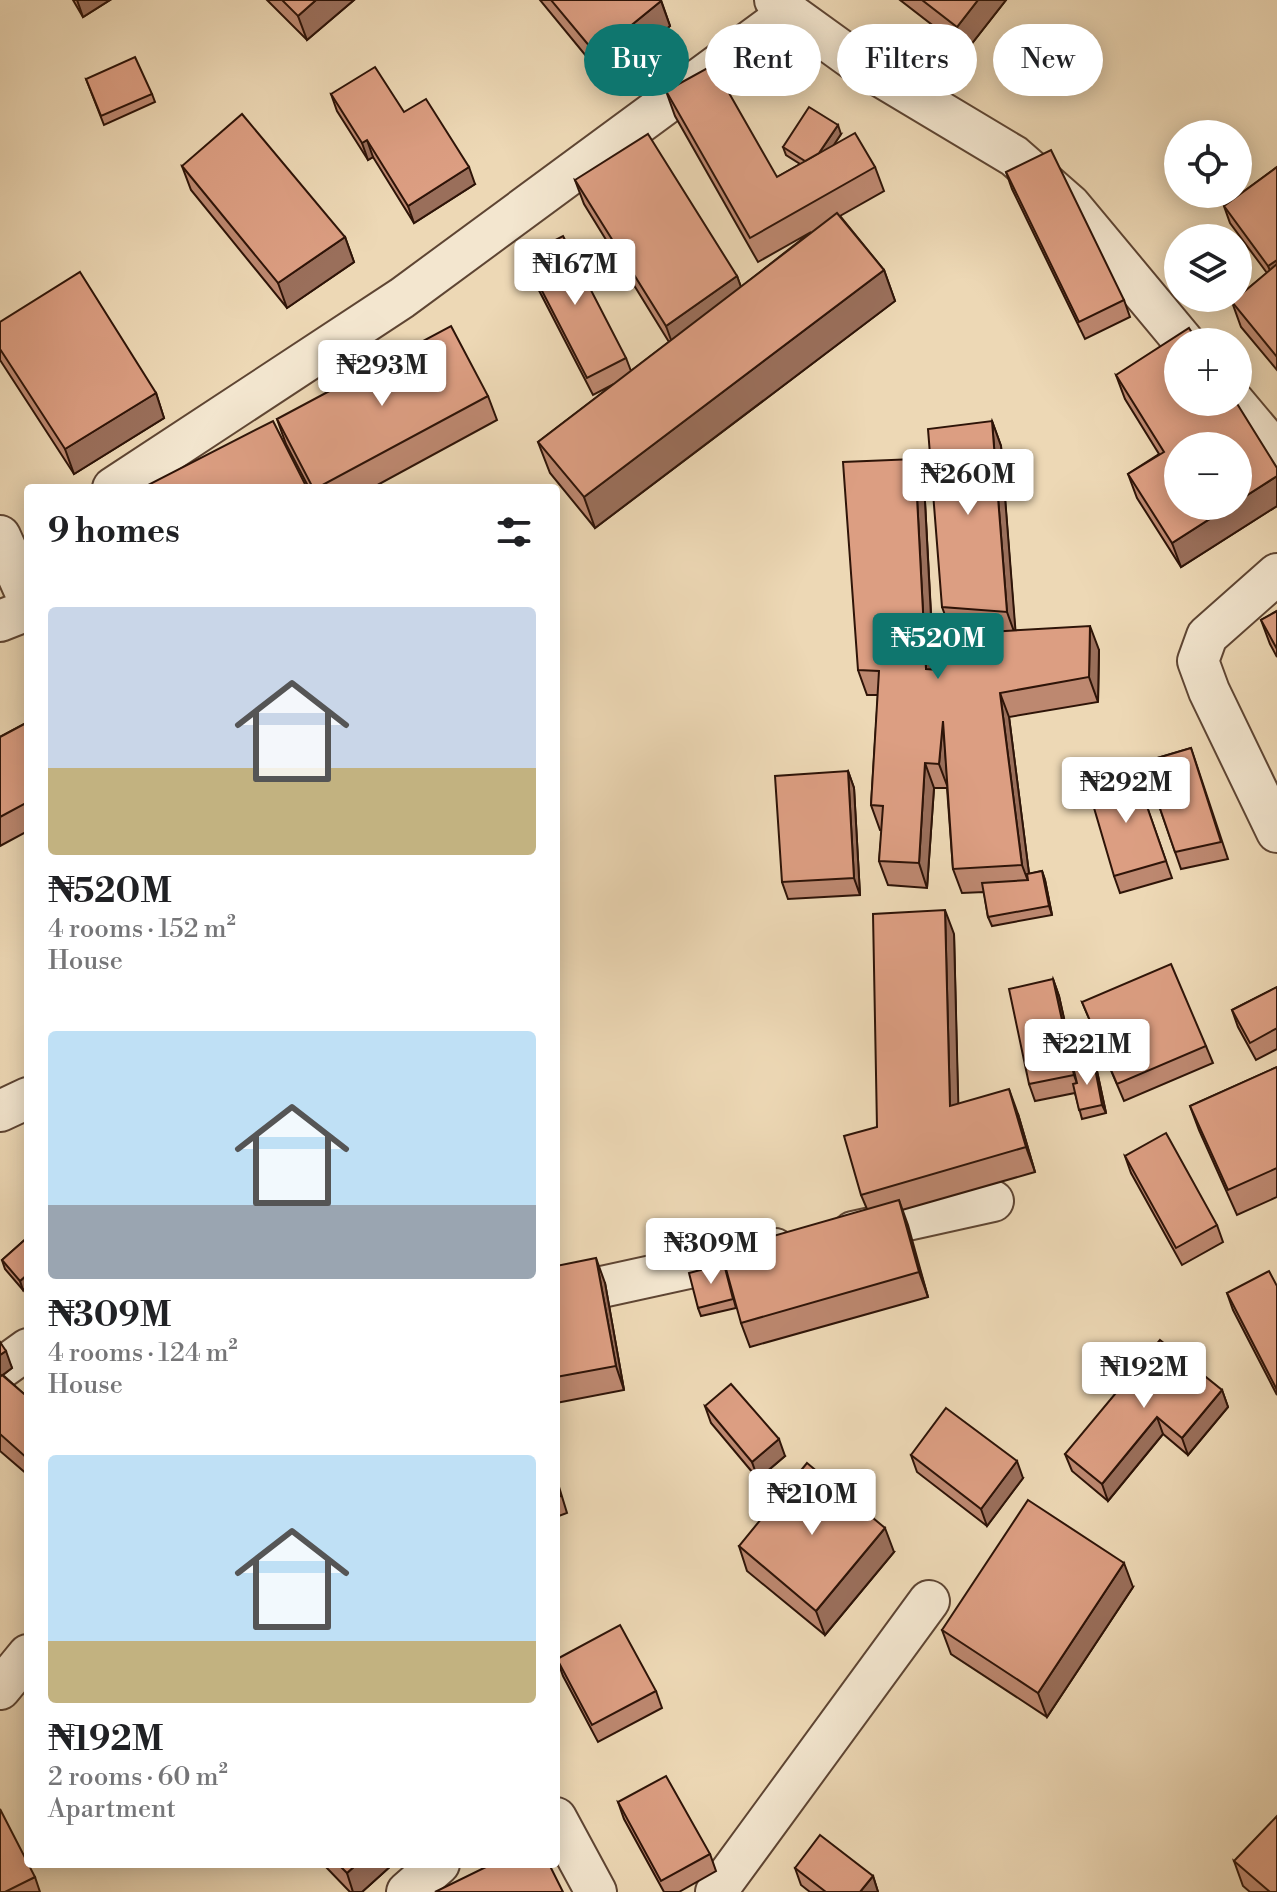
<!DOCTYPE html>
<meta charset="utf-8">
<style>
body{margin:0;font-family:"Libre Bodoni",serif;background:#f2f2f2;color:#202124;height:100vh;display:flex;flex-direction:column;font-size:30px;white-space:nowrap}
*{box-sizing:border-box;margin:0}
p{font-size:26px;color:#757577}
.icon{flex:none;width:44px;height:44px;fill:none;stroke:currentColor;stroke-width:2;stroke-linecap:round;stroke-linejoin:round}
.map{position:relative;flex:1;overflow:hidden}
.side{position:absolute;left:24px;top:484px;width:536px;height:1384px;display:flex;flex-direction:column;background:#fff;border-radius:8px;box-shadow:0 4px 20px #0003}
.side>*{flex:none}
.banner{position:absolute;left:584px;top:24px;width:572px;height:72px;display:flex;gap:16px}
.fabs{position:absolute;left:1164px;top:120px;display:grid;gap:16px}
.fabs a{display:grid;place-items:center;width:88px;height:88px;border-radius:50%;background:#fff;box-shadow:0 4px 20px #0003;font-size:40px}
.price{position:absolute;translate:-50% -68px;padding:0 18px;border-radius:8px;background:#fff;color:#222;font-size:26px;line-height:52px;filter:drop-shadow(0 2px 4px #0008)}
.price::after{content:'';position:absolute;left:50%;top:48px;width:24px;height:18px;margin-left:-12px;background:inherit;clip-path:polygon(0 0,100% 0,50% 100%)}
.price.on{background:#0f766e;color:#fff}
ul{padding:0;list-style:none}
li{display:grid;align-content:center;gap:16px;height:424px;padding:0 24px}
li span{display:grid;place-items:center;height:248px;border-radius:8px;color:#555}
li>.icon{margin-inline-start:auto}
span .icon{width:144px;height:144px;fill:#fffc;stroke-width:1}
li b{font-size:34px}
h2{display:flex;justify-content:space-between;align-items:center;height:96px;padding:0 24px;font-size:34px}
.pill{padding:0 28px;border-radius:36px;background:#fff;box-shadow:0 4px 20px #0003;font-size:28px;line-height:72px}
.pill.on{background:#0f766e;color:#fff}
.map>svg:first-child{display:block}
.lines{fill:none;stroke-linecap:round;stroke-linejoin:round}
.minor-casing{stroke:#5e4533;stroke-width:44}
.minor{stroke:#f3e6cf;stroke-width:40}
.wall{fill:#bd8870;stroke:#2e1408;stroke-width:2}
.shaded-wall{fill:#9a6f5b;stroke:#2e1408;stroke-width:2}
.building{fill:#dc9e82;stroke:#2e1408;stroke-width:2}
</style>
<div class="map">
<svg width="1277" height="1892" viewBox="0 0 1277 1892">
<rect width="100%" height="100%" fill="#edd8b5"/>
<filter id="stains"><feTurbulence type="fractalNoise" baseFrequency=".0025" numOctaves="4"/><feColorMatrix values="0 0 0 0 .2 0 0 0 0 .09 0 0 0 0 .02 0 0 0 .5 -.17"/></filter>
<radialGradient id="worn" r=".72"><stop offset=".6" stop-color="#630" stop-opacity="0"/><stop offset="1" stop-color="#630" stop-opacity=".3"/></radialGradient>
<g class="lines">
<defs>
<g id="minor">
<polyline points="775,0 789,13 857,62 1014,156 1070,205 1184,342"/>
<polyline points="1234,402 1277,453"/>
<polyline points="113,488 402,298 789,13"/>
<polyline points="0,536 28,598"/>
<polyline points="1277,574 1207,636 1198,661 1209,691 1277,832"/>
<polyline points="0,621 28,610"/>
<polyline points="0,1111 28,1098"/>
<polyline points="853,1232 993,1201"/>
<polyline points="556,1297 775,1249"/>
<polyline points="0,1369 28,1349"/>
<polyline points="0,1689 28,1655"/>
<polyline points="556,1818 596,1892"/>
<polyline points="407,1892 439,1864"/>
<polyline points="716,1892 929,1601"/>
</g>
</defs>
<use href="#minor" class="minor-casing"/>
<use href="#minor" class="minor"/>
</g>
<g class="wall">
<polygon points="73,0 110,0 83,17"/>
<polygon points="267,0 354,0 307,40"/>
<polygon points="540,0 661,0 670,26 605,79"/>
<polygon points="900,0 1006,0 966,51"/>
<polygon points="86,79 152,94 155,102 104,125"/>
<polygon points="666,91 777,177 800,164 786,155 783,147 841,134 834,144 875,167 884,191 840,216 884,270 895,301 595,528 550,473 538,442 614,384 593,395 530,273 524,256 626,358 631,371 669,342 584,204 575,180 737,276 741,287 811,232 758,262 675,116"/>
<polygon points="331,94 404,112 475,184 414,223 373,157 368,160 337,111"/>
<polygon points="182,166 345,237 354,262 287,308 191,190"/>
<polygon points="1277,167 1277,370 1241,327 1232,302 1267,273 1230,223 1224,206"/>
<polygon points="1006,172 1124,300 1130,317 1085,339 1012,189"/>
<polygon points="0,322 156,393 164,418 74,474 0,360"/>
<polygon points="1116,375 1277,468 1277,506 1181,567 1137,498 1128,474 1159,454 1125,399"/>
<polygon points="488,396 497,420 372,488 309,488 286,444 277,419"/>
<polygon points="992,421 1001,446 1015,630 1099,650 1098,702 1009,717 1029,874 1042,871 1045,880 1052,915 992,926 988,917 984,892 962,893 953,869 947,788 934,788 927,888 888,885 879,861 882,830 880,830 871,805 878,695 867,695 858,670 924,483 934,669 939,670 971,633 951,631 942,607"/>
<polygon points="1277,611 1277,657 1270,644 1261,620"/>
<polygon points="28,722 28,831 0,846 0,737"/>
<polygon points="1191,748 1228,859 1181,869 1144,762"/>
<polygon points="848,771 854,788 860,895 788,899 782,882"/>
<polygon points="1136,775 1172,878 1120,893 1114,876"/>
<polygon points="954,934 958,1104 1018,1114 1035,1172 902,1210 928,1297 750,1347 741,1323 867,1209 861,1195 877,1127"/>
<polygon points="1053,979 1059,996 1075,1067 1097,1071 1106,1113 1082,1119 1075,1093 1035,1101 1029,1084"/>
<polygon points="1277,987 1277,1049 1256,1060 1238,1027 1232,1010"/>
<polygon points="1082,1002 1206,1046 1213,1063 1124,1101"/>
<polygon points="1277,1067 1277,1197 1237,1215 1199,1130 1190,1106"/>
<polygon points="1125,1156 1217,1225 1223,1242 1182,1265 1131,1173"/>
<polygon points="28,1237 23,1290 5,1269 2,1260"/>
<polygon points="724,1264 736,1308 701,1316 698,1308"/>
<polygon points="556,1266 605,1283 624,1390 556,1403"/>
<polygon points="1277,1286 1277,1395 1233,1310 1227,1293"/>
<polygon points="0,1342 12,1368 3,1375 24,1394 28,1390 28,1475 0,1451"/>
<polygon points="1222,1390 1228,1407 1188,1455 1163,1434 1108,1501 1072,1471 1065,1454"/>
<polygon points="705,1406 785,1456 758,1479 711,1423"/>
<polygon points="911,1455 1023,1478 987,1526 917,1472"/>
<polygon points="556,1477 567,1513 556,1517"/>
<polygon points="739,1546 894,1552 825,1635 747,1571"/>
<polygon points="1133,1587 1047,1717 951,1654 942,1630"/>
<polygon points="557,1659 656,1691 662,1708 598,1742 563,1676"/>
<polygon points="618,1802 710,1854 716,1871 679,1892 664,1892 624,1819"/>
<polygon points="1234,1861 1277,1892 1250,1892 1243,1886"/>
<polygon points="323,1864 393,1864 362,1892 350,1892"/>
<polygon points="795,1868 873,1876 878,1892 810,1892 801,1885"/>
<polygon points="35,1877 40,1892 0,1892"/>
</g>
<g class="shaded-wall">
<polygon points="77,0 110,0 83,17"/>
<polygon points="316,0 354,0 307,40 298,16"/>
<polygon points="978,0 1006,0 966,51 957,27"/>
<polygon points="661,1 670,26 605,79 596,54"/>
<polygon points="838,125 841,134 815,174 811,165"/>
<polygon points="367,140 373,157 368,160 362,143"/>
<polygon points="469,167 475,184 414,223 408,206"/>
<polygon points="345,237 354,262 287,308 278,283"/>
<polygon points="1277,260 1277,282 1275,283 1268,266"/>
<polygon points="884,270 895,301 595,528 584,497"/>
<polygon points="737,276 746,301 675,351 666,326"/>
<polygon points="156,393 164,418 74,474 65,449"/>
<polygon points="992,421 1001,446 1016,637 1007,612"/>
<polygon points="915,459 924,483 935,693 926,669"/>
<polygon points="1277,476 1277,506 1181,567 1172,543 1230,506 1238,506 1238,501"/>
<polygon points="1090,626 1099,650 1098,702 1089,677"/>
<polygon points="1000,693 1009,717 1031,889 1022,865"/>
<polygon points="943,721 948,788 939,764"/>
<polygon points="925,763 934,788 927,888 919,863"/>
<polygon points="848,771 854,788 860,895 854,878"/>
<polygon points="1042,871 1045,880 1052,915 1049,906"/>
<polygon points="945,910 954,934 959,1130 950,1106"/>
<polygon points="1053,979 1059,996 1080,1092 1074,1075"/>
<polygon points="1094,1063 1097,1071 1106,1113 1102,1105"/>
<polygon points="1009,1089 1018,1114 1035,1172 1026,1147"/>
<polygon points="899,1200 908,1225 928,1297 919,1272"/>
<polygon points="596,1258 605,1283 624,1390 616,1366"/>
<polygon points="28,1274 28,1286 23,1290 20,1281"/>
<polygon points="6,1351 12,1368 0,1377 0,1355"/>
<polygon points="1222,1390 1228,1407 1188,1455 1182,1438"/>
<polygon points="1157,1417 1163,1434 1108,1501 1102,1484"/>
<polygon points="779,1439 785,1456 758,1479 752,1462"/>
<polygon points="1017,1461 1023,1478 987,1526 981,1509"/>
<polygon points="885,1528 894,1552 825,1635 816,1611"/>
<polygon points="1124,1563 1133,1587 1047,1717 1038,1693"/>
<polygon points="357,1864 393,1864 362,1892 353,1892 347,1873"/>
<polygon points="873,1876 878,1892 860,1892"/>
</g>
<g class="building">
<polygon points="282,0 316,0 298,16"/>
<polygon points="551,0 661,0 661,1 596,54"/>
<polygon points="922,0 978,0 957,27"/>
<polygon points="135,57 152,94 101,116 86,79"/>
<polygon points="713,65 777,177 855,133 875,167 750,238 666,91"/>
<polygon points="375,67 404,112 426,99 469,167 408,206 367,140 362,143 331,94"/>
<polygon points="809,107 838,125 819,153 805,161 783,147"/>
<polygon points="242,114 345,237 278,283 182,166"/>
<polygon points="648,134 737,276 666,326 575,180"/>
<polygon points="1051,150 1124,300 1079,322 1006,172"/>
<polygon points="1277,167 1277,260 1268,266 1224,206"/>
<polygon points="837,213 884,270 584,497 538,442"/>
<polygon points="563,236 626,358 587,378 524,256"/>
<polygon points="1277,264 1277,357 1232,302"/>
<polygon points="80,272 156,393 65,449 0,349 0,322"/>
<polygon points="451,326 488,396 317,488 313,488 277,419"/>
<polygon points="1189,328 1198,342 1178,342 1178,402 1236,402 1277,468 1277,476 1238,501 1238,446 1178,446 1178,506 1230,506 1172,543 1128,474 1164,452 1116,375"/>
<polygon points="273,421 307,488 144,488 144,487"/>
<polygon points="992,421 1007,612 942,607 928,429"/>
<polygon points="915,459 926,669 939,670 937,635 1090,626 1089,677 1000,693 1022,865 953,869 943,721 939,764 925,763 919,863 879,861 883,806 871,805 879,671 858,670 843,462"/>
<polygon points="1277,611 1277,649 1261,620"/>
<polygon points="28,722 28,802 0,817 0,737"/>
<polygon points="1191,748 1221,842 1175,852 1144,762"/>
<polygon points="848,771 854,878 782,882 775,776"/>
<polygon points="1136,775 1166,861 1114,876 1087,784"/>
<polygon points="1042,871 1049,906 988,917 982,883 1028,880 1027,874"/>
<polygon points="945,910 950,1106 1009,1089 1026,1147 861,1195 844,1136 877,1127 873,914"/>
<polygon points="1171,964 1206,1046 1117,1084 1082,1002"/>
<polygon points="1053,979 1074,1075 1029,1084 1009,989"/>
<polygon points="1277,987 1277,1028 1250,1043 1232,1010"/>
<polygon points="1094,1063 1102,1105 1079,1110 1073,1084 1077,1083 1073,1067"/>
<polygon points="1277,1067 1277,1168 1228,1190 1190,1106"/>
<polygon points="1166,1133 1217,1225 1176,1248 1125,1156"/>
<polygon points="899,1200 919,1272 741,1323 721,1251"/>
<polygon points="28,1237 28,1274 20,1281 2,1260"/>
<polygon points="596,1258 616,1366 556,1377 556,1266"/>
<polygon points="724,1264 733,1299 698,1308 689,1273"/>
<polygon points="1269,1271 1277,1286 1277,1390 1227,1293"/>
<polygon points="1160,1340 1222,1390 1182,1438 1157,1417 1102,1484 1065,1454"/>
<polygon points="0,1342 6,1351 0,1355"/>
<polygon points="2,1375 24,1394 28,1390 28,1459 0,1434 0,1377"/>
<polygon points="731,1384 779,1439 752,1462 705,1406"/>
<polygon points="946,1408 1017,1461 981,1509 911,1455"/>
<polygon points="807,1463 885,1528 816,1611 739,1546"/>
<polygon points="556,1481 561,1496 556,1498"/>
<polygon points="1028,1500 1124,1563 1038,1693 942,1630"/>
<polygon points="620,1625 656,1691 592,1725 557,1659"/>
<polygon points="666,1776 710,1854 661,1881 618,1802"/>
<polygon points="0,1809 35,1877 5,1892 0,1892"/>
<polygon points="1277,1816 1277,1892 1270,1892 1234,1861"/>
<polygon points="820,1835 873,1876 860,1892 826,1892 795,1868"/>
<polygon points="338,1864 357,1864 347,1873"/>
<polygon points="492,1864 549,1864 563,1892 435,1892"/>
</g>
<rect width="100%" height="100%" filter="url(#stains)"/>
<rect width="100%" height="100%" fill="url(#worn)"/>
</svg>
<div class="fabs">
<a><svg class="icon" aria-label="locate" viewBox="0 0 24 24"><circle cx="12" cy="12" r="6"/><path d="M12 2v4M12 18v4M2 12h4M18 12h4"/></svg></a>
<a><svg class="icon" aria-label="layers" viewBox="0 0 24 24"><path d="M12 4l9 5-9 5-9-5zM3 14l9 5 9-5"/></svg></a>
<a>+</a>
<a>−</a>
</div>
<b class="price" style="left:575px;top:307px">₦167M</b>
<b class="price" style="left:382px;top:408px">₦293M</b>
<b class="price" style="left:968px;top:517px">₦260M</b>
<b class="price on" style="left:938px;top:681px">₦520M</b>
<b class="price" style="left:1126px;top:825px">₦292M</b>
<b class="price" style="left:1087px;top:1087px">₦221M</b>
<b class="price" style="left:711px;top:1286px">₦309M</b>
<b class="price" style="left:1144px;top:1410px">₦192M</b>
<b class="price" style="left:812px;top:1537px">₦210M</b>
<div class="banner">
<a class="pill on">Buy</a>
<a class="pill">Rent</a>
<a class="pill">Filters</a>
<a class="pill">New</a>
</div>
<section class="side">
<h2>9 homes<svg class="icon" aria-label="filters" viewBox="0 0 24 24"><path d="M4 7h16M4 17h16"/><circle cx="9" cy="7" r="2"/><circle cx="15" cy="17" r="2"/></svg></h2>
<ul>
<li><span style="background:linear-gradient(#c9d6e8 65%,#c2b280 0)"><svg class="icon" aria-label="home" viewBox="0 0 24 24"><path d="M3 11l9-7 9 7M6 9v11h12V9"/></svg></span><div><b>₦520M</b><p>4 rooms · 152 m²</p><p>House</p></div></li>
<li><span style="background:linear-gradient(#bfe0f5 70%,#9aa5b1 0)"><svg class="icon" aria-label="home" viewBox="0 0 24 24"><path d="M3 11l9-7 9 7M6 9v11h12V9"/></svg></span><div><b>₦309M</b><p>4 rooms · 124 m²</p><p>House</p></div></li>
<li><span style="background:linear-gradient(#bfe0f5 75%,#c2b280 0)"><svg class="icon" aria-label="home" viewBox="0 0 24 24"><path d="M3 11l9-7 9 7M6 9v11h12V9"/></svg></span><div><b>₦192M</b><p>2 rooms · 60 m²</p><p>Apartment</p></div></li>
</ul>
</section>
</div>
